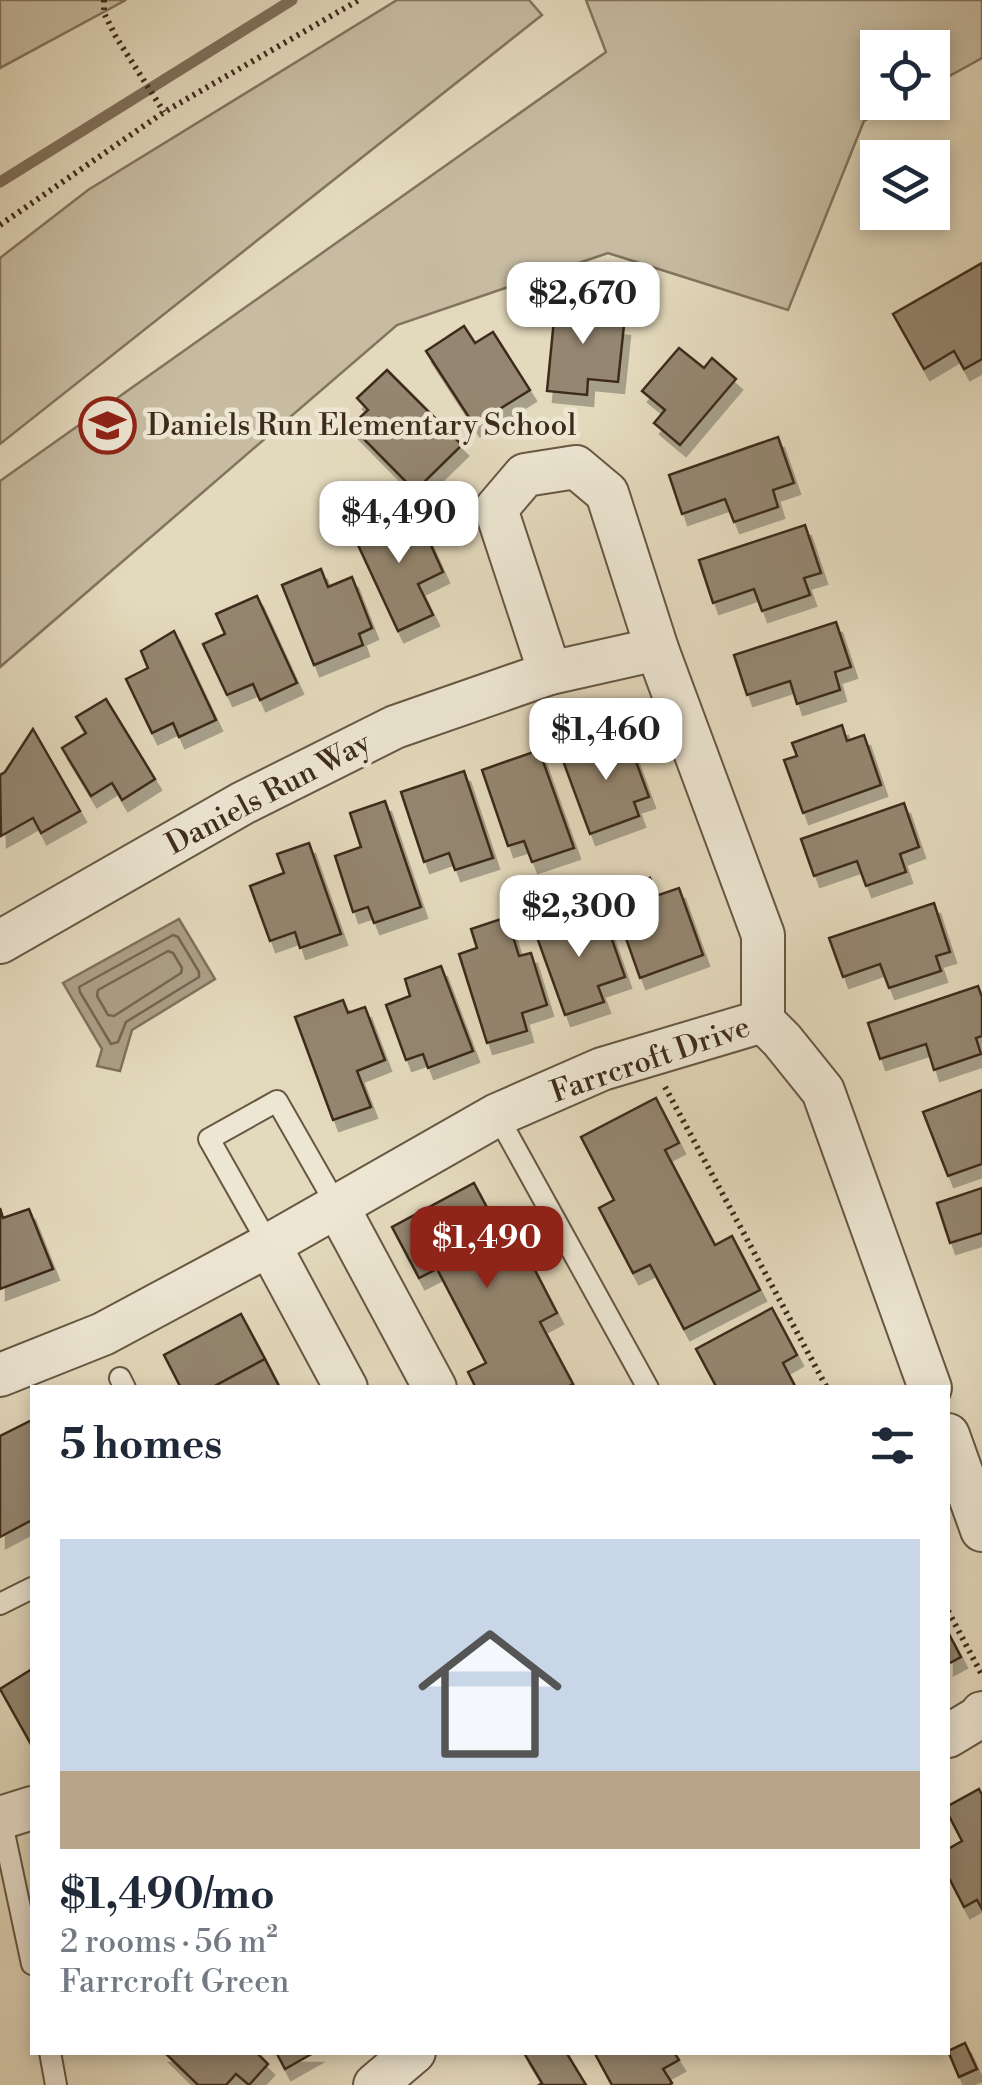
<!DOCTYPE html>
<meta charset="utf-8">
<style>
body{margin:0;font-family:"Libre Bodoni",serif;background:#f6f6f7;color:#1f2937;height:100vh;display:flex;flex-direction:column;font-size:38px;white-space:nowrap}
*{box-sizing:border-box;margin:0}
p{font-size:32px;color:#747a83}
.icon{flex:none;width:55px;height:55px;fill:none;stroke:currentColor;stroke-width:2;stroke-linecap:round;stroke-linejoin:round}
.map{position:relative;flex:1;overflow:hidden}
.sheet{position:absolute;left:30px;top:1385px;width:920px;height:670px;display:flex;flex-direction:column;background:#fff;border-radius:0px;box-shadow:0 5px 15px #0003}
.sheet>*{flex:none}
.controls{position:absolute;left:860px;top:30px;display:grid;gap:20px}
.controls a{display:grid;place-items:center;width:90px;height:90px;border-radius:0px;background:#fff;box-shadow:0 5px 15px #0003;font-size:50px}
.price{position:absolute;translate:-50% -85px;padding:0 22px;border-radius:20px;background:#fff;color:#222;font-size:32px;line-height:65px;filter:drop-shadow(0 2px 5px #0008)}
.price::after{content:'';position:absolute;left:50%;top:60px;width:30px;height:22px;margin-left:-15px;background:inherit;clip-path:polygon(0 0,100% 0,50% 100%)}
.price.on{background:#8f2418;color:#fff}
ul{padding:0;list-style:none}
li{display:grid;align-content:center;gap:20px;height:530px;padding:0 30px}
li span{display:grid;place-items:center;height:310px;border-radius:0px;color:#555}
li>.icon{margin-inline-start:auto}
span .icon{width:180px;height:180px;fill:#fffc;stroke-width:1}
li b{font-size:42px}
h2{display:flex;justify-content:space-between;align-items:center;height:120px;padding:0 30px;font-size:42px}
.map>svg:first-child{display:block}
.green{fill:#c7bca1;stroke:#82745e;stroke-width:2.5}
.water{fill:#ab9e85;stroke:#7f705b;stroke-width:2.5}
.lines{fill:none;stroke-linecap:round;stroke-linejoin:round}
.shore{stroke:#746550;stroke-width:2.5}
.stream{stroke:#7f705b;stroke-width:11}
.building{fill:#94866f;stroke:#3e2c1b;stroke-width:2.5;filter:url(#shadow)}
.service-casing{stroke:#675743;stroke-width:24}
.minor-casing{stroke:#675743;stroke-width:46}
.path{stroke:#3e2c1b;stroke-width:6;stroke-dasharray:2.5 5;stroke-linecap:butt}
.service{stroke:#ede6d3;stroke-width:20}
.minor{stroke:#ede6d3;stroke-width:42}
.labels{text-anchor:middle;stroke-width:9;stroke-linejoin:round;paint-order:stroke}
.poi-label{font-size:30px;fill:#3e2c1b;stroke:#ede6d3;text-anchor:start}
.street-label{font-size:30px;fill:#3e2c1b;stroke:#ede6d3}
</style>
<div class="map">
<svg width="982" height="2085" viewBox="0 0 982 2085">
<defs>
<filter id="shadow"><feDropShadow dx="6" dy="11" stdDeviation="0" flood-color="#0004"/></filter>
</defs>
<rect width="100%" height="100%" fill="#e3d9bc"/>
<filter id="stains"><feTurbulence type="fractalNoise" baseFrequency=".002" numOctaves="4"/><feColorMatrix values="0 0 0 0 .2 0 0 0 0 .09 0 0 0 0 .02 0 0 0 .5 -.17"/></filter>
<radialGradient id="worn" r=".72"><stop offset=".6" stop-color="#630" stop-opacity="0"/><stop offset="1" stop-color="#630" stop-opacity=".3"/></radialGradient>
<g class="green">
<polygon points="0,0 126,0 0,68"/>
<polygon points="397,0 529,0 542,15 0,444 0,258 88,190"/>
<polygon points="586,0 982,0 982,58 933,85 932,48 878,48 878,102 899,103 864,121 788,310 608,253 397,325 0,667 0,481 606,52"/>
</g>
<polygon class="water" points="179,919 215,979 132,1030 120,1071 97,1066 102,1049 63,983"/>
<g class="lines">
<g class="shore">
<polygon points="173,935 178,937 199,972 199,977 126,1022 118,1042 111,1044 80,992 79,987"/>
<polygon points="168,951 173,953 182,968 181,973 114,1016 108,1015 97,996 98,990"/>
</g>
<polyline class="stream" points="0,182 292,0"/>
</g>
<g class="building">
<polygon points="982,263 982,359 964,369 954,351 924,369 893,314"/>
<polygon points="556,299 608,304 606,323 624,325 618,382 588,379 587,395 547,391"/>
<polygon points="464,326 475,343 493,332 530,390 474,425 426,351"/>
<polygon points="679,348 704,368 712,358 736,379 680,445 654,423 665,410 642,391"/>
<polygon points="387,370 462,445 415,491 351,426 368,410 357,398"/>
<polygon points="778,437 794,483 773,490 778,507 734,522 725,499 682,514 669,475"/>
<polygon points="398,510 406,527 420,521 443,572 418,584 433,615 398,631 352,532"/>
<polygon points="805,525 821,573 804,578 810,595 762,611 754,589 713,603 699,560"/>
<polygon points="321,569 328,587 352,577 372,628 359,634 363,645 314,665 282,585"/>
<polygon points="257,596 297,683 260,700 253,684 227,695 203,644 225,634 216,614"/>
<polygon points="836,622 851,667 835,672 840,690 797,704 790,681 747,695 734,655"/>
<polygon points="174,631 216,720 179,737 173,723 152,733 126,679 148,668 141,651"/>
<polygon points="106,699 155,779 122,800 112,783 91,796 62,748 86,733 76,717"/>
<polygon points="842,725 847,741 864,735 881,785 803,813 784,760 797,756 792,743"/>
<polygon points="33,729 80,811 41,833 33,818 1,836 0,775 5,772"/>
<polygon points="626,734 649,797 634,802 639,816 590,834 562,758"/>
<polygon points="539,750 574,848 532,862 524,841 508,846 482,770"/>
<polygon points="464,771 493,858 455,870 449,853 424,862 401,792"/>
<polygon points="385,801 421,907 374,923 368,907 353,912 335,856 361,847 350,813"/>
<polygon points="904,803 919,847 900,854 906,872 866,886 857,861 814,876 801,839"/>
<polygon points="309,843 341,934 300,948 295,932 270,941 250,886 284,873 277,854"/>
<polygon points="650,878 656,896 679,888 703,955 640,978 610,893"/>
<polygon points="934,903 950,952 936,956 941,971 889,988 880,964 843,977 829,938"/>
<polygon points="584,911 590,928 606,922 625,977 598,986 604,1002 565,1015 534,929"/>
<polygon points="507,917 519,956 531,953 547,1005 522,1013 527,1031 487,1043 459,954 477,948 471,929"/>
<polygon points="441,966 473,1051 428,1068 423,1054 406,1060 386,1005 410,996 405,979"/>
<polygon points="978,986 982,997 982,1036 976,1038 981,1054 934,1070 926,1044 880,1059 868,1023"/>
<polygon points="343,1000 348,1013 365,1007 385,1060 357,1071 371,1107 333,1120 295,1017"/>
<polygon points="982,1090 982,1164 948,1176 923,1112"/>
<polygon points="656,1098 679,1143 665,1150 715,1245 732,1236 760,1290 684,1329 650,1265 633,1273 599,1208 614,1200 581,1137"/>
<polygon points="474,1183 510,1251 522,1245 557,1313 540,1322 573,1384 565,1388 476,1388 468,1372 486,1363 437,1269 419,1278 392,1227"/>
<polygon points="982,1188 982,1233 950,1243 937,1203"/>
<polygon points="0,1208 3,1218 29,1209 53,1269 0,1289"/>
<polygon points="772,1308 797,1355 783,1363 796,1388 717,1388 696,1349"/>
<polygon points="241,1314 265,1359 211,1388 181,1388 164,1355"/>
<polygon points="265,1359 280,1388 211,1388"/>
<polygon points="32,1420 32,1520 0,1537 0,1436"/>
<polygon points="948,1632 961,1657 948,1664"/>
<polygon points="32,1669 32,1746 0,1689"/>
<polygon points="979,1789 982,1795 982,1909 977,1900 964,1907 948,1876 948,1849 962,1841 948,1814 948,1806"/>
<polygon points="965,2043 977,2069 959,2077 948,2051"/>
<polygon points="164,2052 256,2052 268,2064 249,2085 236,2074 226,2085 198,2085"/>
<polygon points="276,2052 315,2052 285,2069"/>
<polygon points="566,2052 586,2085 539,2085 542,2083 524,2053"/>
<polygon points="594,2052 674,2052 679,2060 663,2069 672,2083 669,2085 612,2085"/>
</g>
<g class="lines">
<defs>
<g id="service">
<polyline points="497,1115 648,1388"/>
<polyline points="269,1245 209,1139 277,1101 337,1206"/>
<polyline points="120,1378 125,1388"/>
<polyline points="0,1604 32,1588"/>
<polyline points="0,1814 32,1964"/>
<polyline points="50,2052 56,2085"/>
</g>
<g id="minor">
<polyline points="550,673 496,509 525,475 576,467 607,493 657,649 763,935 763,1021"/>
<polyline points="0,942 243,803 395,727 550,673 657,649"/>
<polyline points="763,1021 782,1040 823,1091 930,1388"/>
<polyline points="337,1206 435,1388"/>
<polyline points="269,1245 346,1388"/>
<polyline points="0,1375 103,1334 269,1245 497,1115 602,1069 763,1021"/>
<polyline points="948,1435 982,1530"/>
<polyline points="948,1736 978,1718 982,1713"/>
<polyline points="0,1818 32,1808"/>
<polyline points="375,2085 414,2052"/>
</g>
</defs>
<use href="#service" class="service-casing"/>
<use href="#minor" class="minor-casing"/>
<g class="path">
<polyline points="104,0 104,13 116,37 164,112"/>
<polyline points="0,225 164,112 359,0"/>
<polyline points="665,1087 827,1388"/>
<polyline points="948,1611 982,1675"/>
</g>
<use href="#service" class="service"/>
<use href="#minor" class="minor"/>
</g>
<defs>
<symbol id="school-ring" viewBox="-11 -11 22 22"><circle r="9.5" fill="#ede6d3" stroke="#8f2418" stroke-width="1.5"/><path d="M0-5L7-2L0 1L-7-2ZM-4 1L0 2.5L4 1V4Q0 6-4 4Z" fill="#8f2418"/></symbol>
</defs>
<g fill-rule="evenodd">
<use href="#school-ring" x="76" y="394" width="63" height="63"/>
</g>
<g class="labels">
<g class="poi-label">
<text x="147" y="435">Daniels Run Elementary School</text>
</g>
<g class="street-label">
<text transform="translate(268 793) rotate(-28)" y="10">Daniels Run Way</text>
<text transform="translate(650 1059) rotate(-19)" y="10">Farrcroft Drive</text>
</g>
</g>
<rect width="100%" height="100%" filter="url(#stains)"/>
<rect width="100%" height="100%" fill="url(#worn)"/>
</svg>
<div class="controls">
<a><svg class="icon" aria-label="locate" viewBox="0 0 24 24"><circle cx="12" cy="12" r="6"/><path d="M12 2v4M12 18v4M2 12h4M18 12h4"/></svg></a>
<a><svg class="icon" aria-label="layers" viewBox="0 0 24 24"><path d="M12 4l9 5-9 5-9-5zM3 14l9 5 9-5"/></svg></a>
</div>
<b class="price" style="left:583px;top:347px">$2,670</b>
<b class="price" style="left:399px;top:566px">$4,490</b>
<b class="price" style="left:606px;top:783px">$1,460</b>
<b class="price" style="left:579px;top:960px">$2,300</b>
<b class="price on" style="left:487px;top:1291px">$1,490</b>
<section class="sheet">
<h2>5 homes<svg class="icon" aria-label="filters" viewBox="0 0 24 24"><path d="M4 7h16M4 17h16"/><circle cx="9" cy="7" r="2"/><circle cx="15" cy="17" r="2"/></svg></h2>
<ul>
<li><span style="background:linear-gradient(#c9d6e8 75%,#b9a48a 0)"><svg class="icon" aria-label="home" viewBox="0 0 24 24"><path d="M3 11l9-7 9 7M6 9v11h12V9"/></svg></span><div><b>$1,490/mo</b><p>2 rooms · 56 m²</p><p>Farrcroft Green</p></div></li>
</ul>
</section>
</div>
